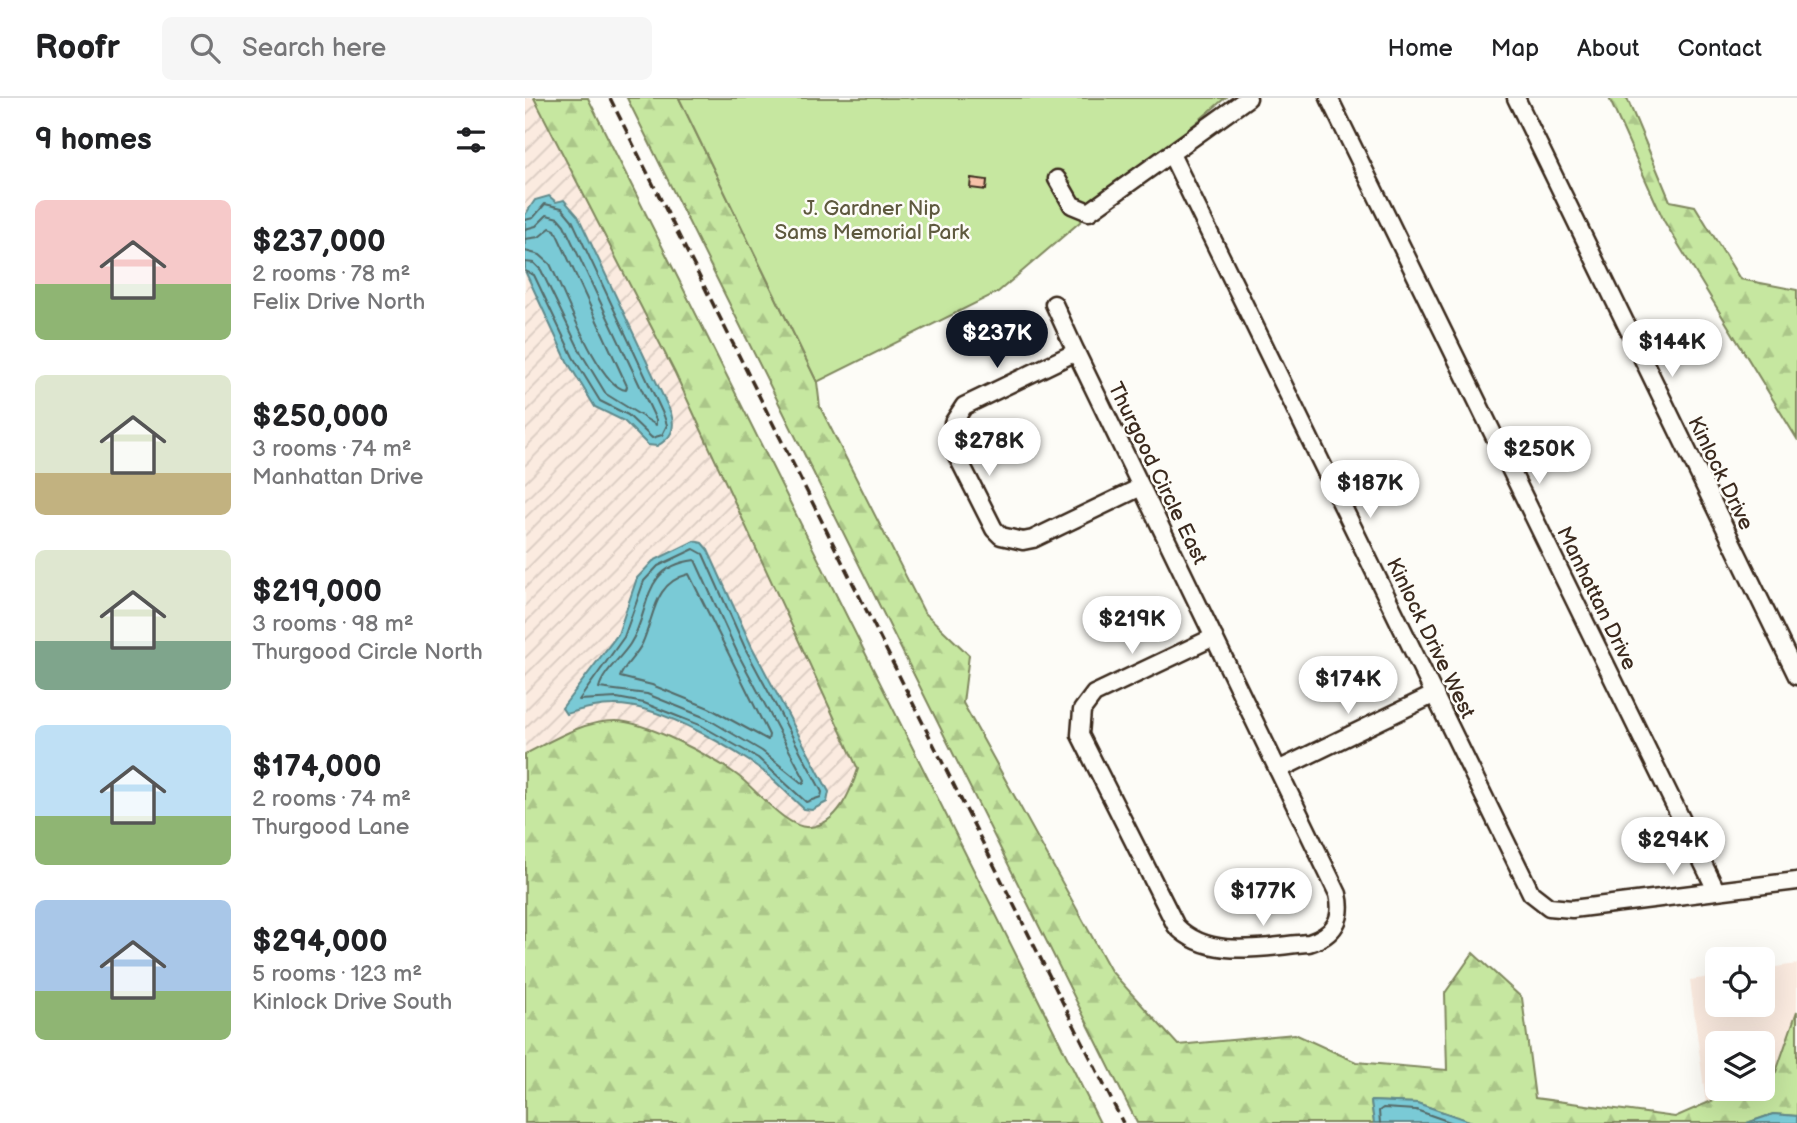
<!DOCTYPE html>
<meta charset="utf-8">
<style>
body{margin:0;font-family:"Balsamiq Sans",sans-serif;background:#f6f6f6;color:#202124;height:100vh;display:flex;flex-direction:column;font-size:26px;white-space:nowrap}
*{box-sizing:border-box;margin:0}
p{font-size:23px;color:#757577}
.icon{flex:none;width:38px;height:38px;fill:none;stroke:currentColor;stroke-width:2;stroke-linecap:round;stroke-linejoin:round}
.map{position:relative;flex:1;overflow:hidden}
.details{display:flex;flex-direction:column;background:#fff;width:525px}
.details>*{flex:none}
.buttons{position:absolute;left:1180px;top:849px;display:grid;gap:14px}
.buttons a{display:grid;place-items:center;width:70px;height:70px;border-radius:10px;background:#fff;box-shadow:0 7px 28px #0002;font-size:35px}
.price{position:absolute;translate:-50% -60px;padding:0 16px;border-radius:24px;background:#fff;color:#222;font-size:23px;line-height:46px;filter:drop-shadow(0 2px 4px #0008)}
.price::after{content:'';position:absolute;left:50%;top:42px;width:21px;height:16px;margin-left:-10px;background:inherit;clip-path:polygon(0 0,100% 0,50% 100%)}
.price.selected{background:#111827;color:#fff}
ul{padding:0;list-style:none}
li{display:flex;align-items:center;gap:21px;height:175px;padding:0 35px}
li span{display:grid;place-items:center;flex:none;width:196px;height:140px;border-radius:10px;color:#555}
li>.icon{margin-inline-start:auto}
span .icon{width:84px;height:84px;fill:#fffc;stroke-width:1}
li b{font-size:30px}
h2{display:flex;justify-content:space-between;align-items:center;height:84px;padding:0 35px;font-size:30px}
header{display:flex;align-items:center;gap:42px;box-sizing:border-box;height:98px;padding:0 35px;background:#fff;border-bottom:2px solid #e0e0e0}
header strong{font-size:33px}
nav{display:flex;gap:38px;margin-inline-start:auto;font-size:24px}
.search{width:490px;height:63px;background:#f6f6f6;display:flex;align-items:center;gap:18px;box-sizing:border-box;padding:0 24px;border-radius:10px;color:#757577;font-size:26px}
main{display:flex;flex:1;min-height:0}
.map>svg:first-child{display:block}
.built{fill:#fbebe0}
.industrial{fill:url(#industrial-furrows)}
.forest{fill:url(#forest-firs);stroke:#80885f;stroke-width:2}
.park{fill:#c6e7a0;stroke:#80885f;stroke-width:2}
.water{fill:#7acad6;stroke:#618a8c;stroke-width:2}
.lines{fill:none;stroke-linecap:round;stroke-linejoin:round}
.shore{stroke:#546a68;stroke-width:2}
.building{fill:#f7c2a9;stroke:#3b2a1e;stroke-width:2}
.minor-casing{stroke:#3b2a1e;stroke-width:21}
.minor{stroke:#fdfcf7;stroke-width:16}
.rail{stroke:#3b2a1e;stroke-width:3.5;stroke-dasharray:10 5;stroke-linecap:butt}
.labels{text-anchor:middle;stroke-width:5;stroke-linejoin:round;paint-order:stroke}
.park-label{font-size:21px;fill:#5e593e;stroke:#fdfcf7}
.street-label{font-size:21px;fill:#3b2a1e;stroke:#fdfcf7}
</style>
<header>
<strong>Roofr</strong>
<div class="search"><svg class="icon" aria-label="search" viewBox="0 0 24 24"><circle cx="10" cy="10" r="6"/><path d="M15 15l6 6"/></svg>Search here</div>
<nav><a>Home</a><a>Map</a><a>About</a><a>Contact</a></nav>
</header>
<main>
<section class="details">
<h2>9 homes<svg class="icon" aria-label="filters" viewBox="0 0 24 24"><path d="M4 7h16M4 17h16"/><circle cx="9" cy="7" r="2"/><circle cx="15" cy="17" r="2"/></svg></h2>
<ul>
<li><span style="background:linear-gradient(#f6c9c9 60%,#8fb573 0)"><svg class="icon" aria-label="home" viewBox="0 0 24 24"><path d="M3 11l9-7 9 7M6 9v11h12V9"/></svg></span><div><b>$237,000</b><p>2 rooms · 78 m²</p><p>Felix Drive North</p></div></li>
<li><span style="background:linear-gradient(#dfe7d0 70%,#c2b280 0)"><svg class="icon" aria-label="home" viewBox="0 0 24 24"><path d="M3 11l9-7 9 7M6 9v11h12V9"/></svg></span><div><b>$250,000</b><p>3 rooms · 74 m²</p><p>Manhattan Drive</p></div></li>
<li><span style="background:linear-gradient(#dfe7d0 65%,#7fa58c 0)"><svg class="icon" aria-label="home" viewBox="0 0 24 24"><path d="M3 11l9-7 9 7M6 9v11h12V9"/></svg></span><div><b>$219,000</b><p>3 rooms · 98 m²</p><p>Thurgood Circle North</p></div></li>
<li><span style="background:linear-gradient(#bfe0f5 65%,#8fb573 0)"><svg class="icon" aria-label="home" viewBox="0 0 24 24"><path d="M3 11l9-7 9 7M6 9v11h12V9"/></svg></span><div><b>$174,000</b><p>2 rooms · 74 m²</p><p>Thurgood Lane</p></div></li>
<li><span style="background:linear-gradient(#a9c7e8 65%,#8fb573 0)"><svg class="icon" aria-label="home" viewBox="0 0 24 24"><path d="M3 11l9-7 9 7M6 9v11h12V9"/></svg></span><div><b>$294,000</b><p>5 rooms · 123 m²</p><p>Kinlock Drive South</p></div></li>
</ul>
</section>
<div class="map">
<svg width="1272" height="1025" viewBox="0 0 1272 1025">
<defs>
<pattern id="industrial-furrows" width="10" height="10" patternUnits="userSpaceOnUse" patternTransform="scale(1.75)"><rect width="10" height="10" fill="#fbebe0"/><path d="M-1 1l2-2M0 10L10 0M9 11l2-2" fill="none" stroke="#d8cac0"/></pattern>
<pattern id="forest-firs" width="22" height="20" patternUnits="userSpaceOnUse" patternTransform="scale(1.75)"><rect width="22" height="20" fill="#c6e7a0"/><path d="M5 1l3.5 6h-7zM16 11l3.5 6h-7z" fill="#abc689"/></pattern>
</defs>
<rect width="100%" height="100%" fill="#fdfcf7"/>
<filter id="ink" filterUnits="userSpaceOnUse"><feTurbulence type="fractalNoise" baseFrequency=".0143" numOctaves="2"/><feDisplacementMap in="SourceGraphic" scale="14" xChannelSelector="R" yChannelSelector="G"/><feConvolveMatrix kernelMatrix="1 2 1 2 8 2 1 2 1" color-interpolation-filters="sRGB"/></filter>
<g filter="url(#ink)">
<polygon class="built" points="1272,866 1272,913 1251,974 1237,980 1237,945 1192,945 1192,990 1214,991 1181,1006 1165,882 1192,878 1192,906 1237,906 1237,871"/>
<polygon class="industrial" points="0,0 9,0 150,275 333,671 323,702 297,725 283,730 264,723 211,676 63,626 0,656"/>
<g class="forest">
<path d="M9 0H63L575 1025H0V656C28 642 58 623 90 623 121 623 187 659 212 677 230 690 262 732 285 729 313 726 326 693 333 671L150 275Z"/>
<polygon points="102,0 154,0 292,284 295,309 399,514 444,557 438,605 586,873 653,947 770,936 831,964 922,972 920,895 948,855 997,900 1010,1000 1150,1019 1214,991 1237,990 1237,980 1251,974 1272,913 1272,1018 1248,1016 1222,1025 950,1025 892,1005 846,1003 849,1025 612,1025"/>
<polygon points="1084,0 1102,0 1145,103 1170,108 1215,181 1272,192 1272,341 1139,123"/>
</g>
<polygon class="park" points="154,0 700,0 473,194 292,284"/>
<g class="water">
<path d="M24 98 31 104 39 102 53 118 146 315C151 332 146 340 132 348L123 347 99 323 70 309 42 263 0 173V117L10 102Z"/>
<path d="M169 443 177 445 183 452 227 549 304 694 302 704 287 712 279 711C262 696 246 677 227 665 193 642 130 606 89 607 72 607 57 611 41 616L37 610 93 536 112 480 128 463Z"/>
<polygon points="846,1003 892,1005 950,1025 849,1025"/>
<polygon points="1248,1016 1272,1018 1272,1025 1222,1025"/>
</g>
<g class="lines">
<g class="shore">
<polyline points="0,122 8,120 20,106 37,110 47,122 139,318 142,327 137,337 127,340 103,317 75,303 48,259 9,177 0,173"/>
<polyline points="0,131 11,128 22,117 33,120 39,127 131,322 131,327 81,296 56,255 16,172 9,165 0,164"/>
<path d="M0 141 14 139 25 130 30 132 102 288 101 292C74 290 38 191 25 166L15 157 0 153"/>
<polygon points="169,451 178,456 221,552 297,694 296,699 281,704 233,660 177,628 119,605 92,600 54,602 99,539 119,483 133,468"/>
<path d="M170 462 213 556 280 682 278 686 237 653 181 620 122 596 74 590C78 574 96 560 105 546 127 513 114 469 170 462Z"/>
<path d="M164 476 244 637 243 642 184 610 127 587 95 579C99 567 111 558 117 546 130 518 128 485 164 476Z"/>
<polyline points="855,1025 854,1013 858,1010 891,1012 928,1025"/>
</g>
</g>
<polygon class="building" points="446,80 462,82 461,92 445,90"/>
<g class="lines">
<defs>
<g id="minor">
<polyline points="804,0 1191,792"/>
<polyline points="991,0 1272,578"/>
<polyline points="646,56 1006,795 1024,809 1047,811 1272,783"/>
<polyline points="532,81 547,107 564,114 723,0"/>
<path d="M529 206 551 254 813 796C819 821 809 837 784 845 741 848 685 863 651 828L555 637 557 612 569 596 689 539"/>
<polyline points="551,254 439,308 428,325 426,346 469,431 476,438 498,443 508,441 616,389"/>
<polyline points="753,672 910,596"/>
</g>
</defs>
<use href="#minor" class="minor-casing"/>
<use href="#minor" class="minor"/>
<polyline class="rail" points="85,0 598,1025"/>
</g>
</g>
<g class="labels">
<g class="park-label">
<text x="347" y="117">J. Gardner Nip<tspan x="347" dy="24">Sams Memorial Park</tspan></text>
</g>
<g class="street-label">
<text transform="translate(633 375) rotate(64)" y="7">Thurgood Circle East</text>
<text transform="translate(1196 375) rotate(64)" y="7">Kinlock Drive</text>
<text transform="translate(1072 500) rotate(64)" y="7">Manhattan Drive</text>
<text transform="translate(906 540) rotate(64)" y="7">Kinlock Drive West</text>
</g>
</g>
</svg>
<div class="buttons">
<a><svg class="icon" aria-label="locate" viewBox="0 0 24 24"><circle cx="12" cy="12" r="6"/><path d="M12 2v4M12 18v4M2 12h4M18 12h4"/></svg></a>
<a><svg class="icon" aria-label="layers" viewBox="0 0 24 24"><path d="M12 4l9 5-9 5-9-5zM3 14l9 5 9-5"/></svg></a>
</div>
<b class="price selected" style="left:472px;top:272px">$237K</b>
<b class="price" style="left:1147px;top:281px">$144K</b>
<b class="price" style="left:464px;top:380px">$278K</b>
<b class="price" style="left:1014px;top:388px">$250K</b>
<b class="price" style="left:845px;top:422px">$187K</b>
<b class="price" style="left:607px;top:558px">$219K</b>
<b class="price" style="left:823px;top:618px">$174K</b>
<b class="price" style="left:1148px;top:779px">$294K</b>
<b class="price" style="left:738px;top:830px">$177K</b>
</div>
</main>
